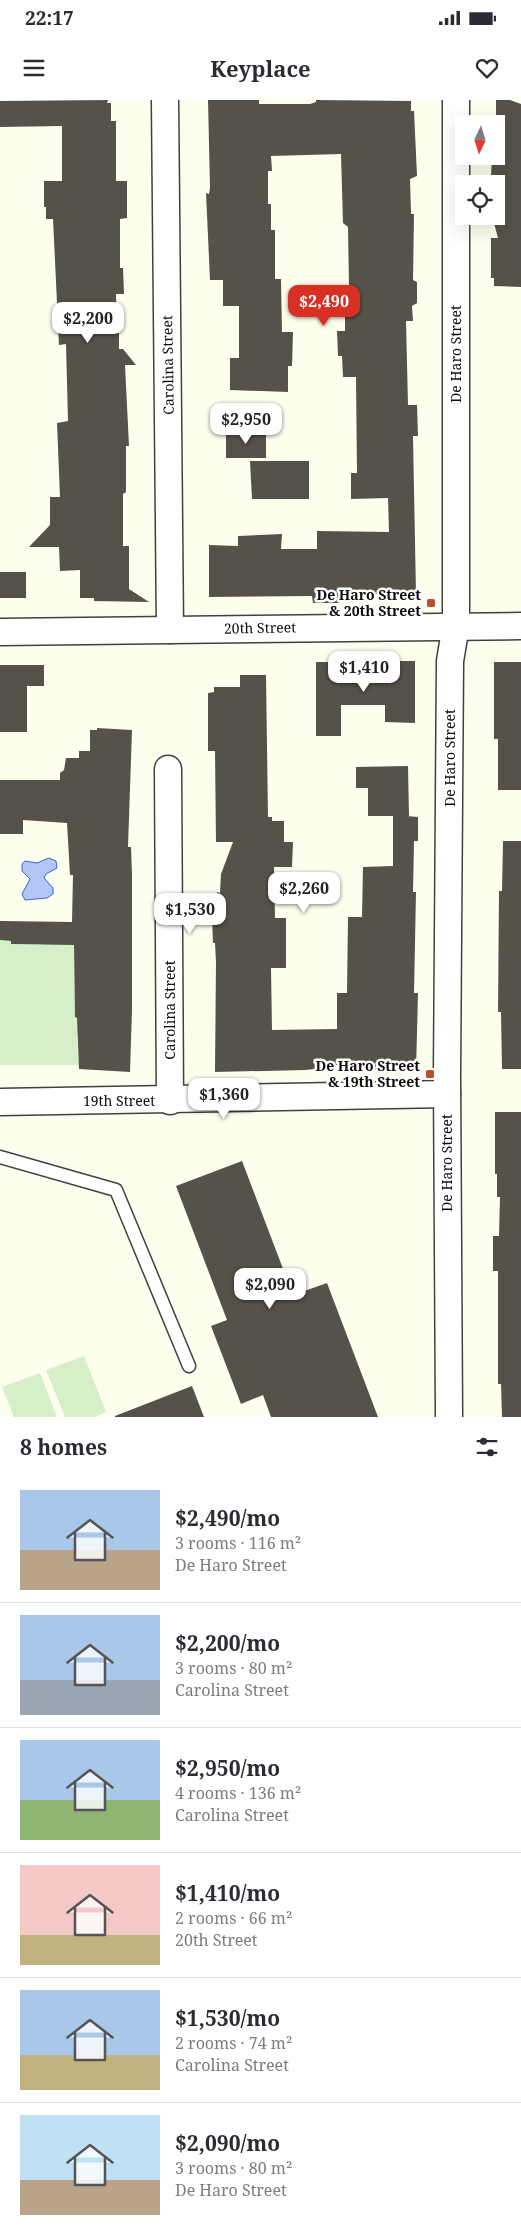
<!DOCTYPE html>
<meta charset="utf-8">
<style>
body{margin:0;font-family:"Noto Serif",serif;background:#f7f7f7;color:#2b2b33;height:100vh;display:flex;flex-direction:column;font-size:19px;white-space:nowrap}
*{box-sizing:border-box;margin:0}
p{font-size:16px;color:#7c7c81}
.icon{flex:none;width:28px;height:28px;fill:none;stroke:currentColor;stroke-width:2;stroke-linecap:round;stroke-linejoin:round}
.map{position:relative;height:1317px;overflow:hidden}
.panel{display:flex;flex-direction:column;background:#fff;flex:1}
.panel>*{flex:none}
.needle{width:32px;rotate:184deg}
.fabs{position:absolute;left:455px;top:15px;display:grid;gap:10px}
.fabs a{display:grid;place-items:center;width:50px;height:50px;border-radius:0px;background:#fff;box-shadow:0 5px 20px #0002;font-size:25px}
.price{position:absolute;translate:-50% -42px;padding:0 11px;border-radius:10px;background:#fff;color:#222;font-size:16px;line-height:32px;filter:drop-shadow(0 1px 2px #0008)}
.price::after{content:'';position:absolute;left:50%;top:30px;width:15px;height:11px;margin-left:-8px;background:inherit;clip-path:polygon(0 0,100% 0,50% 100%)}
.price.active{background:#d93025;color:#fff}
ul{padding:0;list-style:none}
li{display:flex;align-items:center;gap:15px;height:125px;padding:0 20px}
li+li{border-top:1px solid #e1e1e2}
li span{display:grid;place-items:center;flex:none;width:140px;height:100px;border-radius:0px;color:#555}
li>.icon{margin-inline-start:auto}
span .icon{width:60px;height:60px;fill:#fffc;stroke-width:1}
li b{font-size:21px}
h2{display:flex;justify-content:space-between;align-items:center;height:60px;padding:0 20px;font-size:21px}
.status{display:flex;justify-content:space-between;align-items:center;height:35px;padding:0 25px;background:#fff;direction:ltr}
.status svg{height:14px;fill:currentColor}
header{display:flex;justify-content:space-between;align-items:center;height:65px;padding:0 20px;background:#fff;font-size:22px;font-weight:700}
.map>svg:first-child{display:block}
.pitch{fill:#d6efc9}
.water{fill:#b3c7f4;stroke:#3c64c9}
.building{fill:#555249}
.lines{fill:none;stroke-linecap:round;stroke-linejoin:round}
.lane-casing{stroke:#404040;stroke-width:15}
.street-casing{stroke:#404040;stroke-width:29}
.lane{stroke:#fff;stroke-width:12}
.street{stroke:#fff;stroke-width:26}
.poi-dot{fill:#b95029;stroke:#fff;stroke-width:2}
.labels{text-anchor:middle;stroke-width:5;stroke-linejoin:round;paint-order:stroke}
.street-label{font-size:14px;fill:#0d0d0d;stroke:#fff}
.poi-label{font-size:14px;font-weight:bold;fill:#0d0d0d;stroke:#fff;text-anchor:end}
</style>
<div class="status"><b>22:17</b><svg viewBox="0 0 49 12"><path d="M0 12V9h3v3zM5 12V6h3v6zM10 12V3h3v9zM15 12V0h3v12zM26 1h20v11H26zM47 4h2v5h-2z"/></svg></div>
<header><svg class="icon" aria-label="menu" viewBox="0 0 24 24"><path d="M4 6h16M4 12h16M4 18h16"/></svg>Keyplace<svg class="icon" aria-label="heart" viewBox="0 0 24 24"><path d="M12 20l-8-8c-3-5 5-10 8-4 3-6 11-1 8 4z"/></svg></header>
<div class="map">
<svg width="521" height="1317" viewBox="0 0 521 1317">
<rect width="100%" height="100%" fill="#fcffed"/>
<g class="pitch">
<polygon points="0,840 11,841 11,844 40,845 74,841 75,917 81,918 80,937 77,937 79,965 0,965"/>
<polygon points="84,1256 106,1312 94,1317 65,1317 46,1270"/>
<polygon points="40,1273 57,1317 14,1317 2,1287"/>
</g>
<polygon class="water" points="49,758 56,761 57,768 46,774 44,778 53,788 53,794 47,798 25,800 22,794 30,779 22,771 22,764 25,761 37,763"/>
<g class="building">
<polygon points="108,0 107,3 111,3 111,21 116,21 116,81 127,81 127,118 120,119 120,168 123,168 124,194 116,194 117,229 119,233 119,249 123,249 136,265 125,265 129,346 126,346 126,392 123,394 123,446 129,446 129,489 149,502 94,501 94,498 80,498 80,470 60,471 59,447 29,447 50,425 50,397 60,397 57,323 68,321 66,244 59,245 53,119 46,119 46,107 44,107 44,81 62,81 62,26 0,27 0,1"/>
<polygon points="208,0 259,0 259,4 310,4 316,2 316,0 411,1 411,11 414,11 417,76 410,79 411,114 414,114 413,180 417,182 417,203 412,206 413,221 406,221 408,305 417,305 418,336 413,336 416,494 365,494 365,499 339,499 339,503 313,503 312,496 209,497 209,445 238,446 238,436 282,434 281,449 317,449 317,431 389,432 388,398 351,399 351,373 357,373 356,277 343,277 342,256 338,256 337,231 345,231 345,188 349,188 348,127 343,123 341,54 271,56 272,71 268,71 268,104 271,104 271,130 275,130 275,179 281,179 282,232 293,232 292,266 288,266 288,292 230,290 230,258 239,258 239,206 223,206 223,180 210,180 206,93 209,94 210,88"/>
<polygon points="496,0 510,0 521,4 521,187 494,186 494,178 491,178 491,138 498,138 494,123 496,84 491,76 492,56 496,56"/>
<polygon points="266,332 266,358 226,358 226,333"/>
<polygon points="250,361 309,361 309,399 252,399"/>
<rect x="0" y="472" width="26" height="26"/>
<polygon points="385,561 415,561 415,623 385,622 385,605 341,605 341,636 316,636 316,562 341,562 341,568 385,568"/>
<polygon points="494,562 521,562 521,690 498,690 498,639 494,639"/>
<polygon points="0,565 44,565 44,586 27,586 27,632 0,632"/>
<polygon points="240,575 266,575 268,717 272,717 272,721 284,721 284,742 293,742 292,767 274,767 275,818 286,818 286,868 271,868 272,930 337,929 337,893 347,893 348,817 362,817 363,767 393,766 393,716 368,716 368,688 356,688 356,667 408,666 409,716 407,716 418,717 418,741 414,741 413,792 416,792 414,893 418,893 416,971 364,970 364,965 315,965 315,969 305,970 215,972 216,862 215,843 213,843 212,819 216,819 217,792 220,793 221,774 233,742 216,742 215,651 208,651 208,593 214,592 214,587 240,587"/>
<polygon points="97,628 132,630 128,747 131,747 132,774 132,909 130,972 79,969 77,918 75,917 74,845 11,844 11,841 0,840 0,821 72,822 73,775 70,775 67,723 23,720 23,734 0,734 0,680 60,680 60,673 64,670 66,658 79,658 79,651 90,651 90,630 97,630"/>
<polygon points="503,741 521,741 521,969 502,969 501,912 498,912 499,791 502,791"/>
<polygon points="495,1012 521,1012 521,1317 502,1317 501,1284 498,1284 498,1171 493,1171 493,1136 499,1136 500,1097 497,1097 497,1074 495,1074"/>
<polygon points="242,1061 293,1195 327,1183 378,1317 271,1317 263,1295 241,1304 211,1226 227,1220 176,1086"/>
<polygon points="192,1286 204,1317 115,1317 115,1316"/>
</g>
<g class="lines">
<defs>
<polyline id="lane" points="0,1057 116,1090 189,1266"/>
<g id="street">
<polyline points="165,0 170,530"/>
<polyline points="0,532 521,526"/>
<polyline points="168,669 170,1001"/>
<polyline points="0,1002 447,994"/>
<polyline points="449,1317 447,975 450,561 456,525 456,0"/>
</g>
</defs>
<use href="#lane" class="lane-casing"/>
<use href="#street" class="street-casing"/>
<use href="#lane" class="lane"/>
<use href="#street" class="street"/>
</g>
<g class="poi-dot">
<rect x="426" y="498" width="10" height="10" rx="2.5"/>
<rect x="425" y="969" width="10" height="10" rx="2.5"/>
</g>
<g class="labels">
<g class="street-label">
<text transform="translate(456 254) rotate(-90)" y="5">De Haro Street</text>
<text transform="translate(168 265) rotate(-91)" y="5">Carolina Street</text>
<text transform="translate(260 528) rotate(-1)" y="5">20th Street</text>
<text transform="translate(450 658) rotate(-90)" y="5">De Haro Street</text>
<text transform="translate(170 910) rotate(-90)" y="5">Carolina Street</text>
<text x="119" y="1006">19th Street</text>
<text transform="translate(447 1063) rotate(-90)" y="5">De Haro Street</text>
</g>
<g class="poi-label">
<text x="421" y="500">De Haro Street<tspan x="421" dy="16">&amp; 20th Street</tspan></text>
<text x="420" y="971">De Haro Street<tspan x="420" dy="16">&amp; 19th Street</tspan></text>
</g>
</g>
</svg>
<div class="fabs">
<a><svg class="needle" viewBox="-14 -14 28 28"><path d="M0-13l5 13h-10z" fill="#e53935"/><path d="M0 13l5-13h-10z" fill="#7c7c81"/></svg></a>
<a><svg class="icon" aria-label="locate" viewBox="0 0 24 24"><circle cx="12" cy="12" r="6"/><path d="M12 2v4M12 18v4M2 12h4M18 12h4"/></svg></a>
</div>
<b class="price active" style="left:324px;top:227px">$2,490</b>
<b class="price" style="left:88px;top:244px">$2,200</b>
<b class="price" style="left:246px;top:345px">$2,950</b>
<b class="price" style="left:364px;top:593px">$1,410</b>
<b class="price" style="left:304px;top:814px">$2,260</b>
<b class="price" style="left:190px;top:835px">$1,530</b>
<b class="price" style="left:224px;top:1020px">$1,360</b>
<b class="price" style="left:270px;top:1210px">$2,090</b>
</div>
<section class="panel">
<h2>8 homes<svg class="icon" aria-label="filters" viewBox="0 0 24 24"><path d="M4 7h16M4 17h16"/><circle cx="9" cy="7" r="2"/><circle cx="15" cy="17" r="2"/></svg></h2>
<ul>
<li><span style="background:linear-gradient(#a9c7e8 60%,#b9a48a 0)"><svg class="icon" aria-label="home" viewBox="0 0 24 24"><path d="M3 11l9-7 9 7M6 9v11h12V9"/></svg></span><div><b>$2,490/mo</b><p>3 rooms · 116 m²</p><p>De Haro Street</p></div></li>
<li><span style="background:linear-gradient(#a9c7e8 65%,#9aa5b1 0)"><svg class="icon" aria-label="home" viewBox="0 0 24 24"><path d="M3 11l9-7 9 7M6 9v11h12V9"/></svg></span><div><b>$2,200/mo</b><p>3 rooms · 80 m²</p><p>Carolina Street</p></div></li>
<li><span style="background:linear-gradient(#a9c7e8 60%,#8fb573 0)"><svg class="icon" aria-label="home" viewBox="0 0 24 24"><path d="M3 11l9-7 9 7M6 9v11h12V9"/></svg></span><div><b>$2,950/mo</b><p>4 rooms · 136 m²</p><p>Carolina Street</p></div></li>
<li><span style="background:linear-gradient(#f6c9c9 70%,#c2b280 0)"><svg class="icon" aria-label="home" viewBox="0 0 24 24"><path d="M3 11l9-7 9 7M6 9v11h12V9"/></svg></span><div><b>$1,410/mo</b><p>2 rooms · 66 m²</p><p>20th Street</p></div></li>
<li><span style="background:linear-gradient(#a9c7e8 65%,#c2b280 0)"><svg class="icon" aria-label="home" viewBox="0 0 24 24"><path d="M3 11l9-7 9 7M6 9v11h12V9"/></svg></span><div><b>$1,530/mo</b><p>2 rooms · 74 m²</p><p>Carolina Street</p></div></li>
<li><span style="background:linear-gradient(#bfe0f5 65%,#b9a48a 0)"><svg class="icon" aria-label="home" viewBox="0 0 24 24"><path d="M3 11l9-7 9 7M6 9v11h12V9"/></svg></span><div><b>$2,090/mo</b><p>3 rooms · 80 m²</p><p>De Haro Street</p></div></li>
</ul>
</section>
